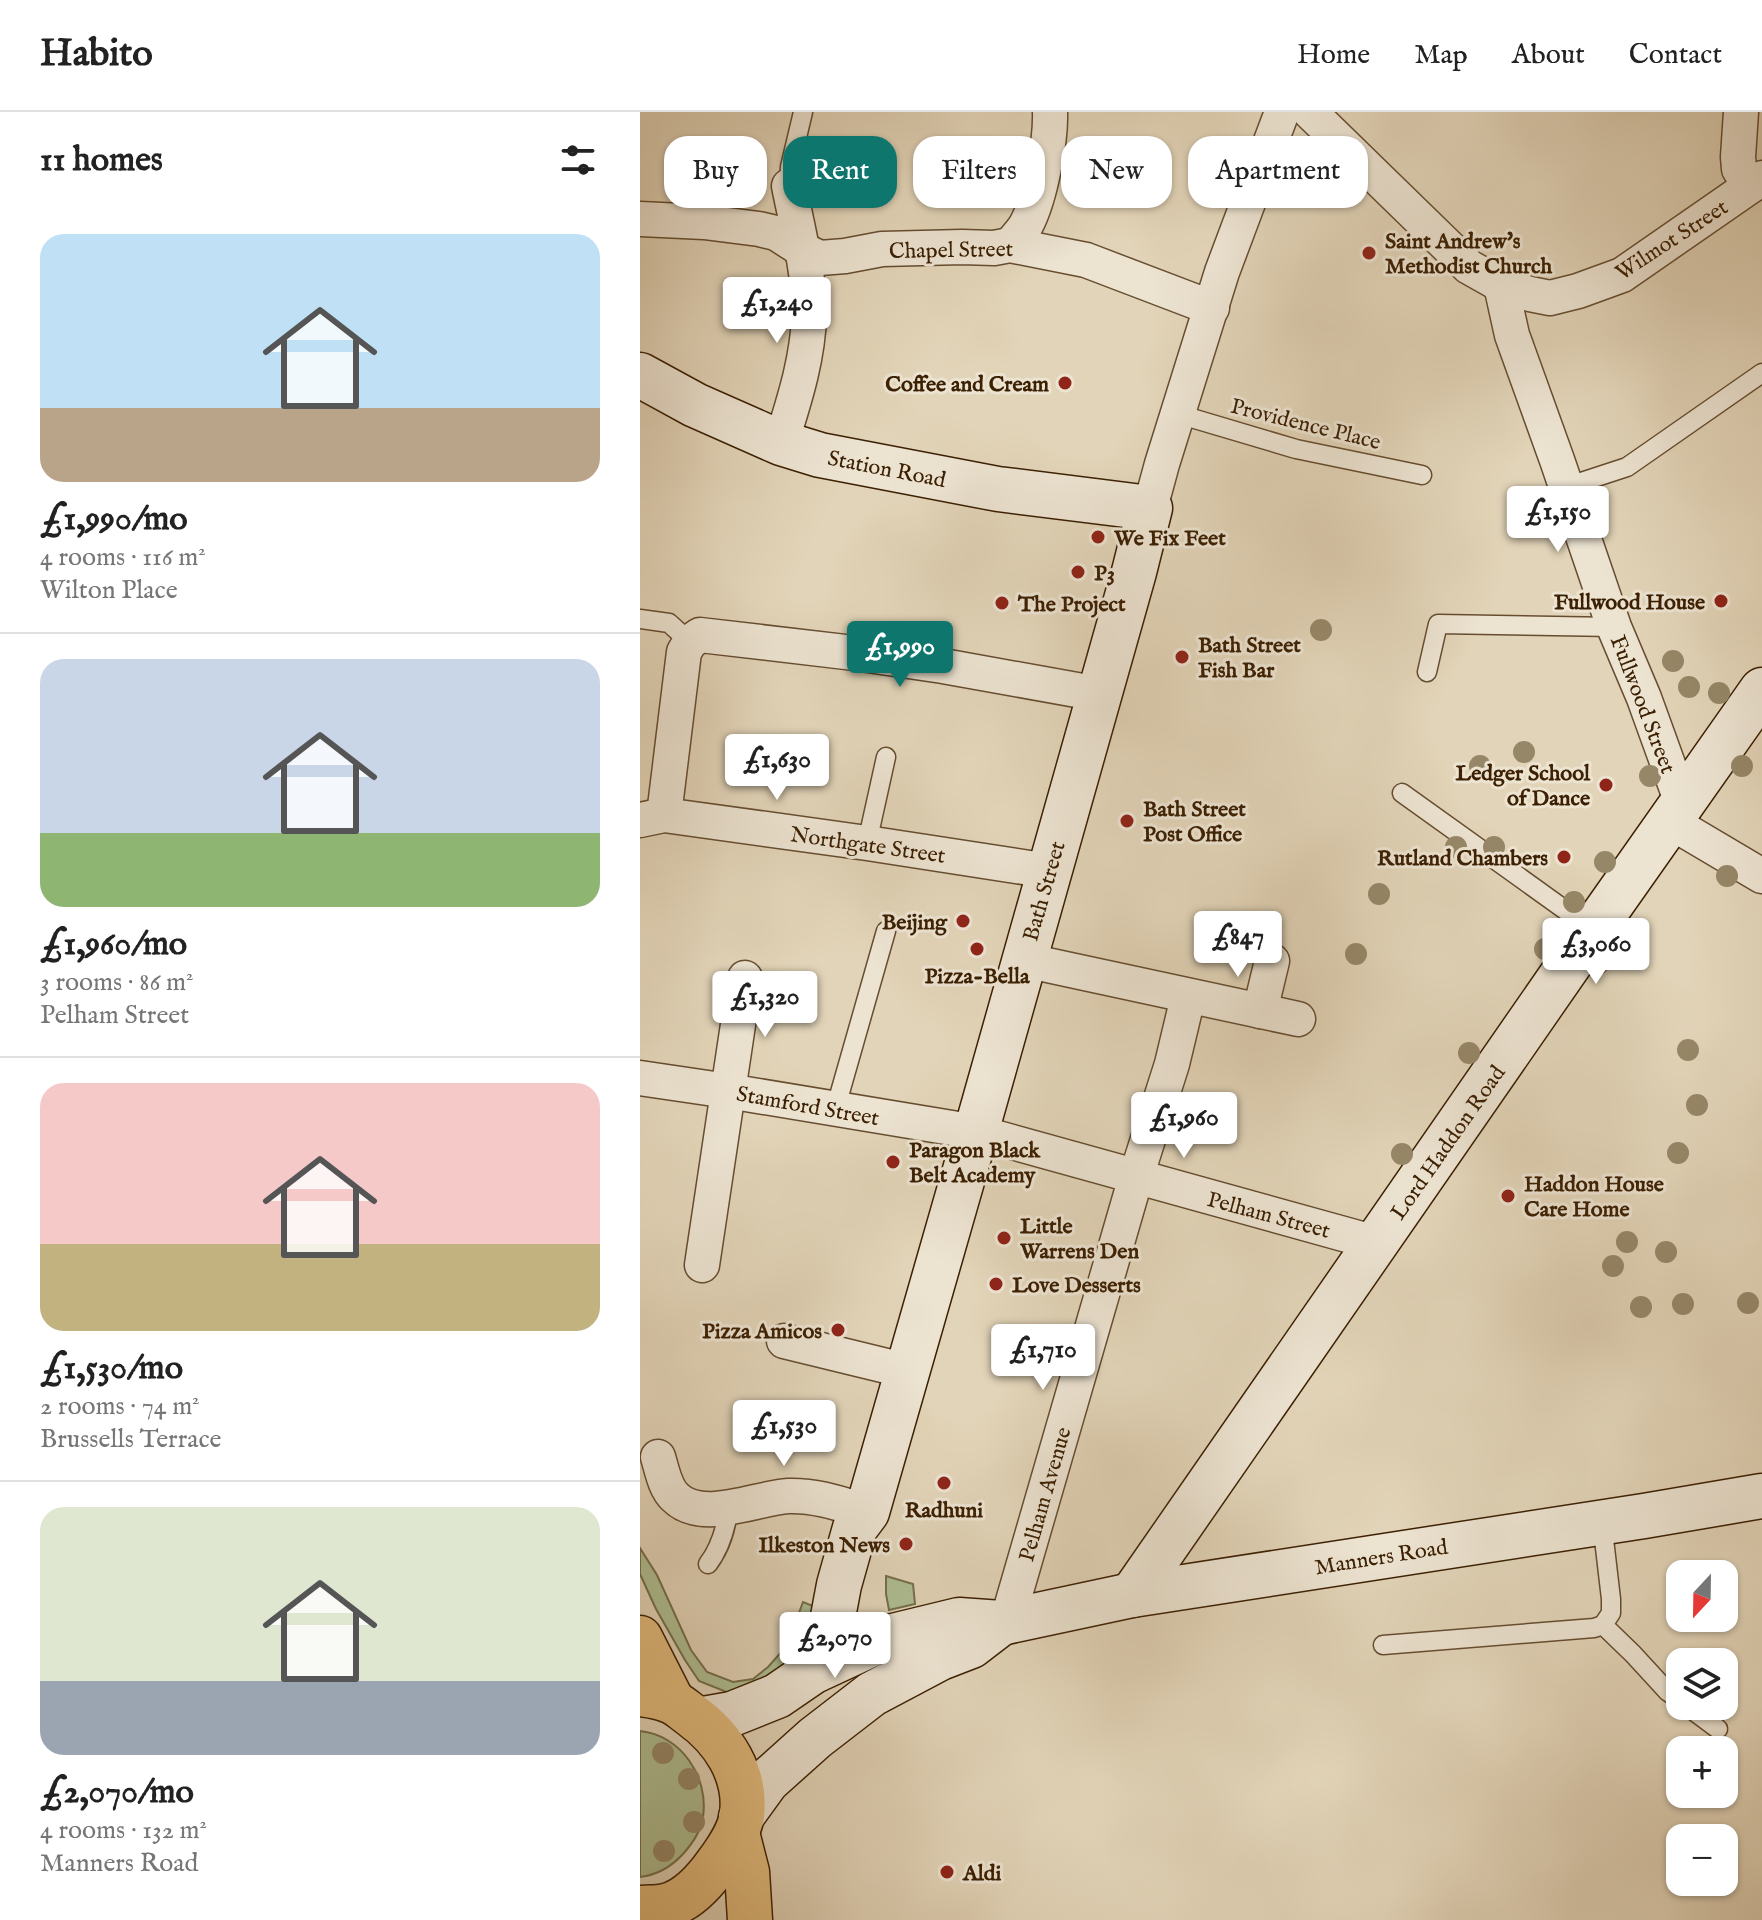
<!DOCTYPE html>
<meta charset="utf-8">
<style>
body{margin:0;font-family:"IM FELL English",serif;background:#f2f2f2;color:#222;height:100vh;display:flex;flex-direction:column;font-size:30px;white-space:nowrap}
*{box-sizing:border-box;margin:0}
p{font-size:26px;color:#767676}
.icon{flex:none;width:44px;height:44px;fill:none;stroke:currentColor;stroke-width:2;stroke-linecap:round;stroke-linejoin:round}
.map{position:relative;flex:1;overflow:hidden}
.panel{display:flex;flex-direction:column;background:#fff;width:640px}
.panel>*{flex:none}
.top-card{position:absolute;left:24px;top:24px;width:760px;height:72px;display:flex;gap:16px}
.needle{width:52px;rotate:202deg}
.buttons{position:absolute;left:1026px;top:1448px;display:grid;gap:16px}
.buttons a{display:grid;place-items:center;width:72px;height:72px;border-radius:16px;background:#fff;box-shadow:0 2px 6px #0004;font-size:40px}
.price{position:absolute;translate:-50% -68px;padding:0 18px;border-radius:8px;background:#fff;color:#222;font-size:26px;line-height:52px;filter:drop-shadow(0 2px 4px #0008)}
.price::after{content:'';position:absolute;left:50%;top:48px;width:24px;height:18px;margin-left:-12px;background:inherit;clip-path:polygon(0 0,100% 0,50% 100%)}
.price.selected{background:#0f766e;color:#fff}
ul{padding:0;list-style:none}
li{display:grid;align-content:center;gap:16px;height:424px;padding:0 40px}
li+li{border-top:2px solid #e0e0e0}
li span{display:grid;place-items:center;height:248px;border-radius:24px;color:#555}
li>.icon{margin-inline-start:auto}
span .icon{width:144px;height:144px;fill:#fffc;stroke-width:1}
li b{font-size:34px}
h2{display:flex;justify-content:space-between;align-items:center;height:96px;padding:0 40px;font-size:34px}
.pill{padding:0 28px;border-radius:24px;background:#fff;box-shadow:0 2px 6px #0004;font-size:28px;line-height:72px}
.pill.selected{background:#0f766e;color:#fff}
header{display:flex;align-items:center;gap:48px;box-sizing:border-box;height:112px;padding:0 40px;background:#fff;border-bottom:2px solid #e0e0e0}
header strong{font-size:38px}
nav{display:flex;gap:44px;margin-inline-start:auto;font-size:28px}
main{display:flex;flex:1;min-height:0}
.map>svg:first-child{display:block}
.green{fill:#aebe93;stroke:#756f4b;stroke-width:2}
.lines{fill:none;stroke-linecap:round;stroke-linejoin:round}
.lane-casing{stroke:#664d30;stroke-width:21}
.street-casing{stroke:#664d30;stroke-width:37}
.secondary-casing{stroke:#3c2003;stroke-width:47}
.primary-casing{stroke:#3c2003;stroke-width:47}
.lane{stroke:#ece3d1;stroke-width:18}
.street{stroke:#ece3d1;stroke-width:34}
.secondary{stroke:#ece3d1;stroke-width:44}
.primary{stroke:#e1ba7c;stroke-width:44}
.tree{fill:#968768}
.poi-dot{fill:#8f2418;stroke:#ece3d1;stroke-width:3}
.labels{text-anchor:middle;stroke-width:6;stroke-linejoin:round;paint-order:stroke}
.street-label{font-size:22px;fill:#3c2003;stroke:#ece3d1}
.poi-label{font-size:22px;font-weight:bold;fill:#3c2003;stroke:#ece3d1;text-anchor:start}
</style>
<header>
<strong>Habito</strong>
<nav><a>Home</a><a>Map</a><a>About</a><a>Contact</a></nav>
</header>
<main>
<section class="panel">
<h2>11 homes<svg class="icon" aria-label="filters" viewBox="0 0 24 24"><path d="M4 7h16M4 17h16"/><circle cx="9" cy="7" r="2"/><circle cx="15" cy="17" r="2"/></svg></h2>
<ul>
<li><span style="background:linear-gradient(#bfe0f5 70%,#b9a48a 0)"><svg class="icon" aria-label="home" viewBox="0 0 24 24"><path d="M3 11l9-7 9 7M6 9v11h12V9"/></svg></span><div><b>£1,990/mo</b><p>4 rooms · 116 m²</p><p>Wilton Place</p></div></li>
<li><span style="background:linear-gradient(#c9d6e8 70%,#8fb573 0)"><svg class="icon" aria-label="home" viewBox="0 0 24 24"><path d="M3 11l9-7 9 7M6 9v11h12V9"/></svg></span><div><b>£1,960/mo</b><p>3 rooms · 86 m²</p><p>Pelham Street</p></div></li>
<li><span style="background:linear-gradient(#f6c9c9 65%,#c2b280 0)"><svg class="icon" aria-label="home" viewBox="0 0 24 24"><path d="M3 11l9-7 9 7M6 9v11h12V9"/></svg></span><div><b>£1,530/mo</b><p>2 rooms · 74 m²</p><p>Brussells Terrace</p></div></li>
<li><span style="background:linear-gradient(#dfe7d0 70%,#9aa5b1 0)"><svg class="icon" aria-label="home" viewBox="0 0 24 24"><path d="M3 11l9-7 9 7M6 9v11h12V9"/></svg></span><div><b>£2,070/mo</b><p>4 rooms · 132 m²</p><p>Manners Road</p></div></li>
</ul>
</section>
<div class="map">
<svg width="1122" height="1808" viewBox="0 0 1122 1808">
<rect width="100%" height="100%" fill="#e2d4b8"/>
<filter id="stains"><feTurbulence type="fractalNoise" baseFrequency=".0025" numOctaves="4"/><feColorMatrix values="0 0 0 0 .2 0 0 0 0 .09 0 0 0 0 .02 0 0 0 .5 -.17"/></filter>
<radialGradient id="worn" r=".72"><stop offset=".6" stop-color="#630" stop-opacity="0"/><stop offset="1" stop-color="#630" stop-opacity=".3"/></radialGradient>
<g class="green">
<polygon points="0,1436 17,1463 51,1538 67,1560 93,1570 113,1567 128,1555 144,1537 143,1532 152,1520 163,1490 183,1498 171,1526 148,1554 115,1577 89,1581 59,1569 45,1548 16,1497 0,1462"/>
<polygon points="246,1464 273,1472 275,1492 249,1498 246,1482"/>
<path d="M0 1619C41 1623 69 1665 63 1705 61 1719 52 1732 43 1742 32 1754 17 1763 0 1765Z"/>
</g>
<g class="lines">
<defs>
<g id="lane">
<polyline points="149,74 150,55 163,0"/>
<polyline points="538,302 656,337 782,363"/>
<polyline points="926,375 987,355 1122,261"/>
<polyline points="0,507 29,511 50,530"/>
<polyline points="787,560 798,512 974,515"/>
<polyline points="762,681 953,818"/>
<polyline points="227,731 246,645"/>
<polyline points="195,998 246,819"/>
<path d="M68 1452C81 1435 86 1416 89 1395"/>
<polyline points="963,1513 993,1542 1027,1579 1040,1588"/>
<polyline points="743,1533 954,1516 963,1513 971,1501 971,1487 962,1410"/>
<polyline points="1047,1594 1078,1617"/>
</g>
<g id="street">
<polyline points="670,0 829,155 861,173 890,182 910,186 938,179 982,163 1122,66"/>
<polyline points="1101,0 1098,45 1099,57 1110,74"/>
<polyline points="0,107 64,110 119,117 136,121 161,137 180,146 205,144 242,137 322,135 354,136 370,133 446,148 572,196"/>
<path d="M370 133C375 127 382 120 386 113 400 87 411 29 410 0"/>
<polyline points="861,173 872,223 917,348 974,515 1004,586 1042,691"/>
<path d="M141 331C154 289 168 247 169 203 170 163 157 114 149 74"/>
<polyline points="510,396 522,352 582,160 642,0"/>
<polyline points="24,703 44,540 50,530 60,523 214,541 303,554 459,582"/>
<polyline points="0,708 24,703 227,731 409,759"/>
<polyline points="1029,709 1122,764"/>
<polyline points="384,848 658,907"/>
<polyline points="620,899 632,849"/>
<polyline points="0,966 88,979 336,1020 736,1131"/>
<polyline points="62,1153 105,866"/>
<polyline points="144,1229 267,1259"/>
<path d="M18 1345C22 1358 25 1376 35 1385 61 1412 116 1386 148 1384 176 1383 201 1392 227 1400"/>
<polyline points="367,1510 496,1065 532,952 548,885"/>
</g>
<g id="secondary">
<polyline points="0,263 55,293 141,331 180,343 358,377 510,396 494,460 336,1020 227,1400 215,1416 199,1473 192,1510 172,1560"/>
<polyline points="492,1483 953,818 1122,578"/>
<polyline points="58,1608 92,1602 137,1584 172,1560 245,1526 319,1508 361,1511 492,1483 1004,1404 1122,1384"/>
<polyline points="101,1705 127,1669 175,1626 232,1582 300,1546 331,1534 361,1511"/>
</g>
<g id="primary">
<polyline points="0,1526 32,1589"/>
<path d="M0 1582C10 1583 21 1585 30 1589 38 1592 44 1598 51 1603 83 1626 107 1662 102 1703 99 1721 88 1737 77 1752 65 1769 46 1790 25 1794 17 1796 8 1795 0 1796"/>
<polyline points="97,1721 107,1760 110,1808"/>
</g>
</defs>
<use href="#lane" class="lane-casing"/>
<use href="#street" class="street-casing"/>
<use href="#secondary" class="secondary-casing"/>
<use href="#primary" class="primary-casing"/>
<use href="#lane" class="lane"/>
<use href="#street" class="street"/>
<use href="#secondary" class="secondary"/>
<use href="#primary" class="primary"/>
</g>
<g class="tree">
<circle cx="681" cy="518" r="11"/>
<circle cx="1033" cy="549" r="11"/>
<circle cx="1049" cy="575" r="11"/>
<circle cx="1079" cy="581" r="11"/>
<circle cx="884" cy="640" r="11"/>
<circle cx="840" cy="654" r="11"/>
<circle cx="1102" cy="654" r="11"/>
<circle cx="1010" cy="664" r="11"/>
<circle cx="816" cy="735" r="11"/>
<circle cx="854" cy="735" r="11"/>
<circle cx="965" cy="750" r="11"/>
<circle cx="1087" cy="764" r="11"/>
<circle cx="739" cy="782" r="11"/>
<circle cx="934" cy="790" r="11"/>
<circle cx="905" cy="837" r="11"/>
<circle cx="716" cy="842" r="11"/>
<circle cx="958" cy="852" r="11"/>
<circle cx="1048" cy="938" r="11"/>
<circle cx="829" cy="941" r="11"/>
<circle cx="1057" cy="993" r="11"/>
<circle cx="1038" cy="1041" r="11"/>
<circle cx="762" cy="1042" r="11"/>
<circle cx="987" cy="1130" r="11"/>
<circle cx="1026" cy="1140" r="11"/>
<circle cx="973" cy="1154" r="11"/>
<circle cx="1108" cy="1191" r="11"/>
<circle cx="1043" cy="1192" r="11"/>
<circle cx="1001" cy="1195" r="11"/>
<circle cx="23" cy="1641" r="11"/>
<circle cx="49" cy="1667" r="11"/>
<circle cx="54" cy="1710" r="11"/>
<circle cx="24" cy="1739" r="11"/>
</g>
<g class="poi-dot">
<circle cx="729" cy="141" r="8"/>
<circle cx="425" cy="271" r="8"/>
<circle cx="458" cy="425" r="8"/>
<circle cx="438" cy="460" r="8"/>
<circle cx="1081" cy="489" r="8"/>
<circle cx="362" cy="491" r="8"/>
<circle cx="542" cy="545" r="8"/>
<circle cx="966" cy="673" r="8"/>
<circle cx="487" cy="709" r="8"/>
<circle cx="924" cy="745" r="8"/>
<circle cx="323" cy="809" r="8"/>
<circle cx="337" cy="837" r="8"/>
<circle cx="253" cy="1050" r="8"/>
<circle cx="868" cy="1084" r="8"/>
<circle cx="364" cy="1126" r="8"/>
<circle cx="356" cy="1172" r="8"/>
<circle cx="198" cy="1218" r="8"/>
<circle cx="304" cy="1371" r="8"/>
<circle cx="266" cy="1432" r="8"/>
<circle cx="307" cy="1760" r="8"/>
</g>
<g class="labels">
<g class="street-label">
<text transform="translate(1031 127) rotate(-33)" y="8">Wilmot Street</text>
<text transform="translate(311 137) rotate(-1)" y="8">Chapel Street</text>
<text transform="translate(666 311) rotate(14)" y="8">Providence Place</text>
<text transform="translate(247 356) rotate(11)" y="8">Station Road</text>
<text transform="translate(1004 592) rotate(69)" y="8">Fullwood Street</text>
<text transform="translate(228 732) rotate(8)" y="8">Northgate Street</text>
<text transform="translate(403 779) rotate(-74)" y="8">Bath Street</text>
<text transform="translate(168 993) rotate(10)" y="8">Stamford Street</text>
<text transform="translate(807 1030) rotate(-55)" y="8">Lord Haddon Road</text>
<text transform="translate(629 1102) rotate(15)" y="8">Pelham Street</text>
<text transform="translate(404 1382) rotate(-74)" y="8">Pelham Avenue</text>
<text transform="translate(741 1444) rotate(-9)" y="8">Manners Road</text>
</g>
<g class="poi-label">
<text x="745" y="136">Saint Andrew's<tspan x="745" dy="25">Methodist Church</tspan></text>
<text x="409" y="279" text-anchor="end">Coffee and Cream</text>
<text x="474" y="433">We Fix Feet</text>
<text x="454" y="468">P3</text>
<text x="1065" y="497" text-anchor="end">Fullwood House</text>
<text x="378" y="499">The Project</text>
<text x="558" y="540">Bath Street<tspan x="558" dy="25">Fish Bar</tspan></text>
<text x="950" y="668" text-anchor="end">Ledger School<tspan x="950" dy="25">of Dance</tspan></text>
<text x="503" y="704">Bath Street<tspan x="503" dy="25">Post Office</tspan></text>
<text x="908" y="753" text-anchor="end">Rutland Chambers</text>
<text x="307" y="817" text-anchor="end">Beijing</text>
<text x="337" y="871" text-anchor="middle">Pizza-Bella</text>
<text x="269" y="1045">Paragon Black<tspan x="269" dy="25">Belt Academy</tspan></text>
<text x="884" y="1079">Haddon House<tspan x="884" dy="25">Care Home</tspan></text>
<text x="380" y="1121">Little<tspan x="380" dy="25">Warrens Den</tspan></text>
<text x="372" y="1180">Love Desserts</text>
<text x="182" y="1226" text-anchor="end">Pizza Amicos</text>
<text x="304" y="1405" text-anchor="middle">Radhuni</text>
<text x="250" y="1440" text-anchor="end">Ilkeston News</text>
<text x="323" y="1768">Aldi</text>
</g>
</g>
<rect width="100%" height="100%" filter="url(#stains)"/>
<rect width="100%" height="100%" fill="url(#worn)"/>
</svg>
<div class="buttons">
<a><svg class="needle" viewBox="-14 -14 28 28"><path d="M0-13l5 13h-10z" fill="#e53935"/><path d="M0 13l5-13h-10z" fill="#767676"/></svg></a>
<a><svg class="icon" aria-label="layers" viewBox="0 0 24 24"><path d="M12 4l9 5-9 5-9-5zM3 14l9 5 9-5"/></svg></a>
<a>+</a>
<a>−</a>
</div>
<b class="price" style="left:137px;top:233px">£1,240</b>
<b class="price" style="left:918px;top:442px">£1,150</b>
<b class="price selected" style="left:260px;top:577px">£1,990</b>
<b class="price" style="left:137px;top:690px">£1,630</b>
<b class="price" style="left:598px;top:867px">£847</b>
<b class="price" style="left:956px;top:874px">£3,060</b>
<b class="price" style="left:125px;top:927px">£1,320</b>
<b class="price" style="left:544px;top:1048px">£1,960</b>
<b class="price" style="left:403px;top:1280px">£1,710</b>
<b class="price" style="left:144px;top:1356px">£1,530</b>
<b class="price" style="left:195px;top:1568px">£2,070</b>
<div class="top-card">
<a class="pill">Buy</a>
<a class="pill selected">Rent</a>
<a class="pill">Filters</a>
<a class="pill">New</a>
<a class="pill">Apartment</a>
</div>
</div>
</main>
